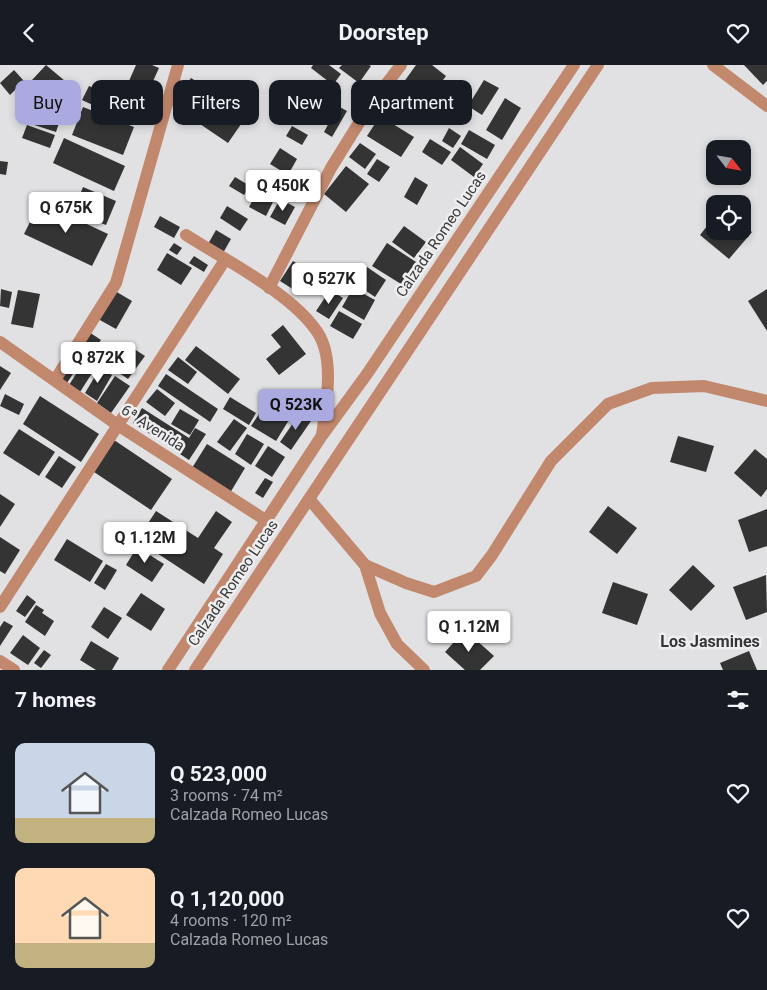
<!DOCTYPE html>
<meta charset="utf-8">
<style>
body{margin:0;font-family:Roboto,sans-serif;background:#20242c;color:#f1f3f6;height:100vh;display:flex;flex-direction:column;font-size:19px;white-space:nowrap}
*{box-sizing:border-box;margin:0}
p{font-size:16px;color:#9ea1a6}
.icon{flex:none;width:28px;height:28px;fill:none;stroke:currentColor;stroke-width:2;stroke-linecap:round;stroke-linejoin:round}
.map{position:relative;height:605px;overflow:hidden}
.details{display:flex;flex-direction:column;background:#171b24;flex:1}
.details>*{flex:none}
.banner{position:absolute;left:15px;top:15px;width:500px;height:45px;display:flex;gap:10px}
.needle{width:32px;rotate:121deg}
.fabs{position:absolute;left:706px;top:75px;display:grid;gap:10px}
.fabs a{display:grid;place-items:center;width:45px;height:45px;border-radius:10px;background:#171b24;box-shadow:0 2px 8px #0003;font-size:25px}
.price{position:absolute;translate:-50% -42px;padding:0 11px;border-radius:5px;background:#fff;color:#222;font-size:16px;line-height:32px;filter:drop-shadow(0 1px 2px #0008)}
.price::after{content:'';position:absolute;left:50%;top:30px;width:15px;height:11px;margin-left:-8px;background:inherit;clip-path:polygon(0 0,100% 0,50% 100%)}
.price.active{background:#aaaae1;color:#111}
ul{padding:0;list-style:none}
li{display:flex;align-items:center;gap:15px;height:125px;padding:0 15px}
li span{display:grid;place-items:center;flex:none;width:140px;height:100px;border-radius:10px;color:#555}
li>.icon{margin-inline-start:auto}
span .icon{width:60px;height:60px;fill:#fffc;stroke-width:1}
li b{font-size:21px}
h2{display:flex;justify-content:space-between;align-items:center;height:60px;padding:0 15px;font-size:21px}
.pill{padding:0 18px;border-radius:10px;background:#171b24;box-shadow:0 2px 8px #0003;font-size:18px;line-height:45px}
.pill.active{background:#aaaae1;color:#111}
header{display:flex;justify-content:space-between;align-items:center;height:65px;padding:0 15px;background:#171b24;font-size:22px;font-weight:700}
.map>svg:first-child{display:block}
.building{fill:#353434}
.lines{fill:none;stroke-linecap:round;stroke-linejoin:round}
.minor{stroke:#c1886d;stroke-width:12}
.labels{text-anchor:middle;stroke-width:5;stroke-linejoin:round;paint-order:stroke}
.street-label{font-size:15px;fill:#39393a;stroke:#eeeef0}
.neighbourhood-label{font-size:16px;font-weight:bold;fill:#343536;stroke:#eeeef0}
</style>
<header><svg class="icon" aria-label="back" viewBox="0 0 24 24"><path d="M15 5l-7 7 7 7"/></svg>Doorstep<svg class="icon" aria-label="heart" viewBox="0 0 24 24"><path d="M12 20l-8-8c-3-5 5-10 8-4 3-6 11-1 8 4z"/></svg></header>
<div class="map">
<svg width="767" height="605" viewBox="0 0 767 605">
<rect width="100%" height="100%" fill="#e1e1e3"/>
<g class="building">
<polygon points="46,0 65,16 51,32 32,15"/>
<polygon points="136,0 152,0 159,3 149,25 129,16"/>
<polygon points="313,0 329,0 341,9 333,20 311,3"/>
<polygon points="342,0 369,0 371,1 359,18 339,3"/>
<polygon points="416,0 432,0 446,11 425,39 401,21"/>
<polygon points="744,0 767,0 767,16 763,20"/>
<polygon points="14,5 24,16 10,30 0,18"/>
<polygon points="191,13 248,49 228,78 172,40"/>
<polygon points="484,15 499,23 482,50 468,41"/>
<polygon points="89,21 131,40 125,55 82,35"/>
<polygon points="287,29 301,37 290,57 275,48"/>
<polygon points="37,30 65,40 56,67 28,58"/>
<polygon points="317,31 335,41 326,56 308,46"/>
<polygon points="505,33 521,43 502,75 486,65"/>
<polygon points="391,36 407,48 400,59 383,47"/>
<polygon points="338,41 347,46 332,72 324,67"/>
<polygon points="83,42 134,62 123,90 72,70"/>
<polygon points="380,51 414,72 401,92 367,71"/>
<polygon points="27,60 55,70 50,83 22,73"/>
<polygon points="292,61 308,70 302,80 286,71"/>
<polygon points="449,63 461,71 453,83 442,76"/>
<polygon points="469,65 495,80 487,94 461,79"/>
<polygon points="64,73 125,101 114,126 53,98"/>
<polygon points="430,74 451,87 442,100 422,87"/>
<polygon points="360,78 376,89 365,104 349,92"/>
<polygon points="460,82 483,99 474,112 451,95"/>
<polygon points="280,83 297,94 288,110 270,99"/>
<polygon points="377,94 390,102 379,117 367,109"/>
<polygon points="0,96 8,97 6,110 0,109"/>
<polygon points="346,101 369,119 346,147 324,129"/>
<polygon points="269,105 293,119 284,134 260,120"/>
<polygon points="235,112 250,121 244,130 229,121"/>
<polygon points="415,112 428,120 417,140 404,132"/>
<polygon points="83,122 116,136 106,160 73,147"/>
<polygon points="259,124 275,133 266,151 249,142"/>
<polygon points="280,134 295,142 285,160 270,152"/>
<polygon points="40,137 108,169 92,201 24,169"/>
<polygon points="227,141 248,154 240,166 220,153"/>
<polygon points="160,151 180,162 174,173 154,162"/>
<polygon points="715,151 715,166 742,166 742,159 752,167 729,194 700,170"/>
<polygon points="404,161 426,177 414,193 392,177"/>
<polygon points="216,165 231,174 223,188 208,179"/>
<polygon points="174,178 182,183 177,190 169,185"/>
<polygon points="387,178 416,197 401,219 372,201"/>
<polygon points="167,188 192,203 181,220 157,205"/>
<polygon points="194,191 208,200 204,207 189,198"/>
<polygon points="293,196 312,208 299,228 280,216"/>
<polygon points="342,200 356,208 343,230 329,221"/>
<polygon points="367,202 386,215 375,232 356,219"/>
<polygon points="353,223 375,235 364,255 342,242"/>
<polygon points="1,224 12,227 9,243 0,241"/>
<polygon points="767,224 767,266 748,236"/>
<polygon points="18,225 40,229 33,263 11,259"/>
<polygon points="330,225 343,233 329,254 316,246"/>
<polygon points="115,226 132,236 116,264 98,254"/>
<polygon points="339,246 362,259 353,274 330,261"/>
<polygon points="283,260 306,289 279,310 266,294 281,282 271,270"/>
<polygon points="89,267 101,275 94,284 104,290 99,298 79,284"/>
<polygon points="125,278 145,291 128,314 109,301"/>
<polygon points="196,281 240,314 228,329 185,295"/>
<polygon points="76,287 84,292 67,318 59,313"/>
<polygon points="178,292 197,307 188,319 168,305"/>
<polygon points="85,295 96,302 80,327 69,320"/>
<polygon points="0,301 11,308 0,325"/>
<polygon points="100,303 112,310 97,336 85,328"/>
<polygon points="166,309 218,344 210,357 158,321"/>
<polygon points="115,311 130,321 111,348 97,338"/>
<polygon points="157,324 175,338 165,351 146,337"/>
<polygon points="5,329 24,339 19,350 0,341"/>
<polygon points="40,331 99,369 81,397 23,359"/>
<polygon points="230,332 256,348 249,360 223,344"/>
<polygon points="265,340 289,355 276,376 251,361"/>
<polygon points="142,343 189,373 195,363 206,369 189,395 133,358"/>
<polygon points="180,344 199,355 190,370 171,359"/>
<polygon points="300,348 311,356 291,385 280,377"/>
<polygon points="234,354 247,363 230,386 217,377"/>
<polygon points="19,364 55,387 39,411 3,388"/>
<polygon points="247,369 264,379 251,400 235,389"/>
<polygon points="678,371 714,381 706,407 670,397"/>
<polygon points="114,375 172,414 151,445 94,407"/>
<polygon points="207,379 245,403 230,428 192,403"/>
<polygon points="268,381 285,392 272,412 255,401"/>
<polygon points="755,384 767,394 767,424 761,432 734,408"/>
<polygon points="59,391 76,402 62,423 45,412"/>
<polygon points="265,413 273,417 263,433 255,428"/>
<polygon points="0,429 15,439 0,462"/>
<polygon points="608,441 637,463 617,489 589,467"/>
<polygon points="767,444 767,481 749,487 738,455"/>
<polygon points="156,446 198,473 216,446 232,457 214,483 223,489 204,519 137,475"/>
<polygon points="0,472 20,485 5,509 0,506"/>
<polygon points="67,474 103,496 90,517 54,495"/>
<polygon points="137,482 164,499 152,517 126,500"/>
<polygon points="106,499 117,505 105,525 94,518"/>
<polygon points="693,500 715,521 691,546 669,525"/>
<polygon points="766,510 767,547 746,555 733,522"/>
<polygon points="613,517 648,529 637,560 602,548"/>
<polygon points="141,528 165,544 151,566 126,550"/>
<polygon points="27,530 36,537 25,552 16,546"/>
<polygon points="36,540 44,545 42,548 54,556 45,571 25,557"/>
<polygon points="104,542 122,553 108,574 91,562"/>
<polygon points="4,556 13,561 0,581 0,562"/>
<polygon points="465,565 494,591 480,605 465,605 445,587"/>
<polygon points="23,570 40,583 28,600 10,588"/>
<polygon points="91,576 119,593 112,605 96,605 80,595"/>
<polygon points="44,585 51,590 41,603 34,598"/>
<polygon points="749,586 757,605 723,605 720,598"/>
</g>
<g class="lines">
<g class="minor">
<polyline points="713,0 767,41"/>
<path d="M186 170C225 195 293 229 318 268 335 295 326 340 322 370"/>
<polyline points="269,223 331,103 370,40 401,0"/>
<polyline points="0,277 119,361 267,456"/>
<polyline points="55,315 116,218 178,0"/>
<polyline points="310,435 365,500 380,548 397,579 424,605"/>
<polyline points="365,500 406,518 434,527 476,511 492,490 551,396 608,339 652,323 704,321 767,336"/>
<polyline points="0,542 225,195"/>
<polyline points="0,596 14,605"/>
<polyline points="168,605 321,372 367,309 574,0"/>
<polyline points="195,605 598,0"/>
</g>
</g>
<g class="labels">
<g class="street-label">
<text transform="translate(441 169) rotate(-56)" y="5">Calzada Romeo Lucas</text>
<text transform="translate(153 363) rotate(33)" y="5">6ª Avenida</text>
<text transform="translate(233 518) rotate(-56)" y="5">Calzada Romeo Lucas</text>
</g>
<g class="neighbourhood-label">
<text x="710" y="582">Los Jasmines</text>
</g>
</g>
</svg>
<div class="fabs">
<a><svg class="needle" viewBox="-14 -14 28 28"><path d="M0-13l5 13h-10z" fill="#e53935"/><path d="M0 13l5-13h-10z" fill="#9ea1a6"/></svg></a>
<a><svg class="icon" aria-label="locate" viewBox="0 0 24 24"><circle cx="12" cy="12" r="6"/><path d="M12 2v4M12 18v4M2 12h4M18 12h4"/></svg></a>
</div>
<b class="price" style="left:283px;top:147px">Q 450K</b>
<b class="price" style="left:66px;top:169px">Q 675K</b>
<b class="price" style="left:329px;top:240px">Q 527K</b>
<b class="price" style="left:98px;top:319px">Q 872K</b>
<b class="price active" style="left:296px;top:366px">Q 523K</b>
<b class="price" style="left:145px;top:499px">Q 1.12M</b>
<b class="price" style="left:469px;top:588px">Q 1.12M</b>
<div class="banner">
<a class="pill active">Buy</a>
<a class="pill">Rent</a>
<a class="pill">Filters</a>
<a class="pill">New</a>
<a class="pill">Apartment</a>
</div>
</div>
<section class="details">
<h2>7 homes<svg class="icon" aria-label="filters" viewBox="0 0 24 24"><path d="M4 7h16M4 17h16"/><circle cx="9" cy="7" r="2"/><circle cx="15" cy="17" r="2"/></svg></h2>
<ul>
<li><span style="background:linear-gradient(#c9d6e8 75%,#c2b280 0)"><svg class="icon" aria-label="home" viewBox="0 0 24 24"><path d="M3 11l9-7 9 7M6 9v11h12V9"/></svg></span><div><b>Q 523,000</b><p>3 rooms · 74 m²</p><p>Calzada Romeo Lucas</p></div><svg class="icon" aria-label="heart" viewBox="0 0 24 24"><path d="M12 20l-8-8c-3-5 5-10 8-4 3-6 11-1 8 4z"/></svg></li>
<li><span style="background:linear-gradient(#ffd9b3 75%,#c2b280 0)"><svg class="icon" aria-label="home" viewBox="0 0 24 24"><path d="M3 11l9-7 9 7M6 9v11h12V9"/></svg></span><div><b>Q 1,120,000</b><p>4 rooms · 120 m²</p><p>Calzada Romeo Lucas</p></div><svg class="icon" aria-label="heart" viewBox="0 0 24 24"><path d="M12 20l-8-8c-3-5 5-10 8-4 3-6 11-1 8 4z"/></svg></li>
</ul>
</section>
